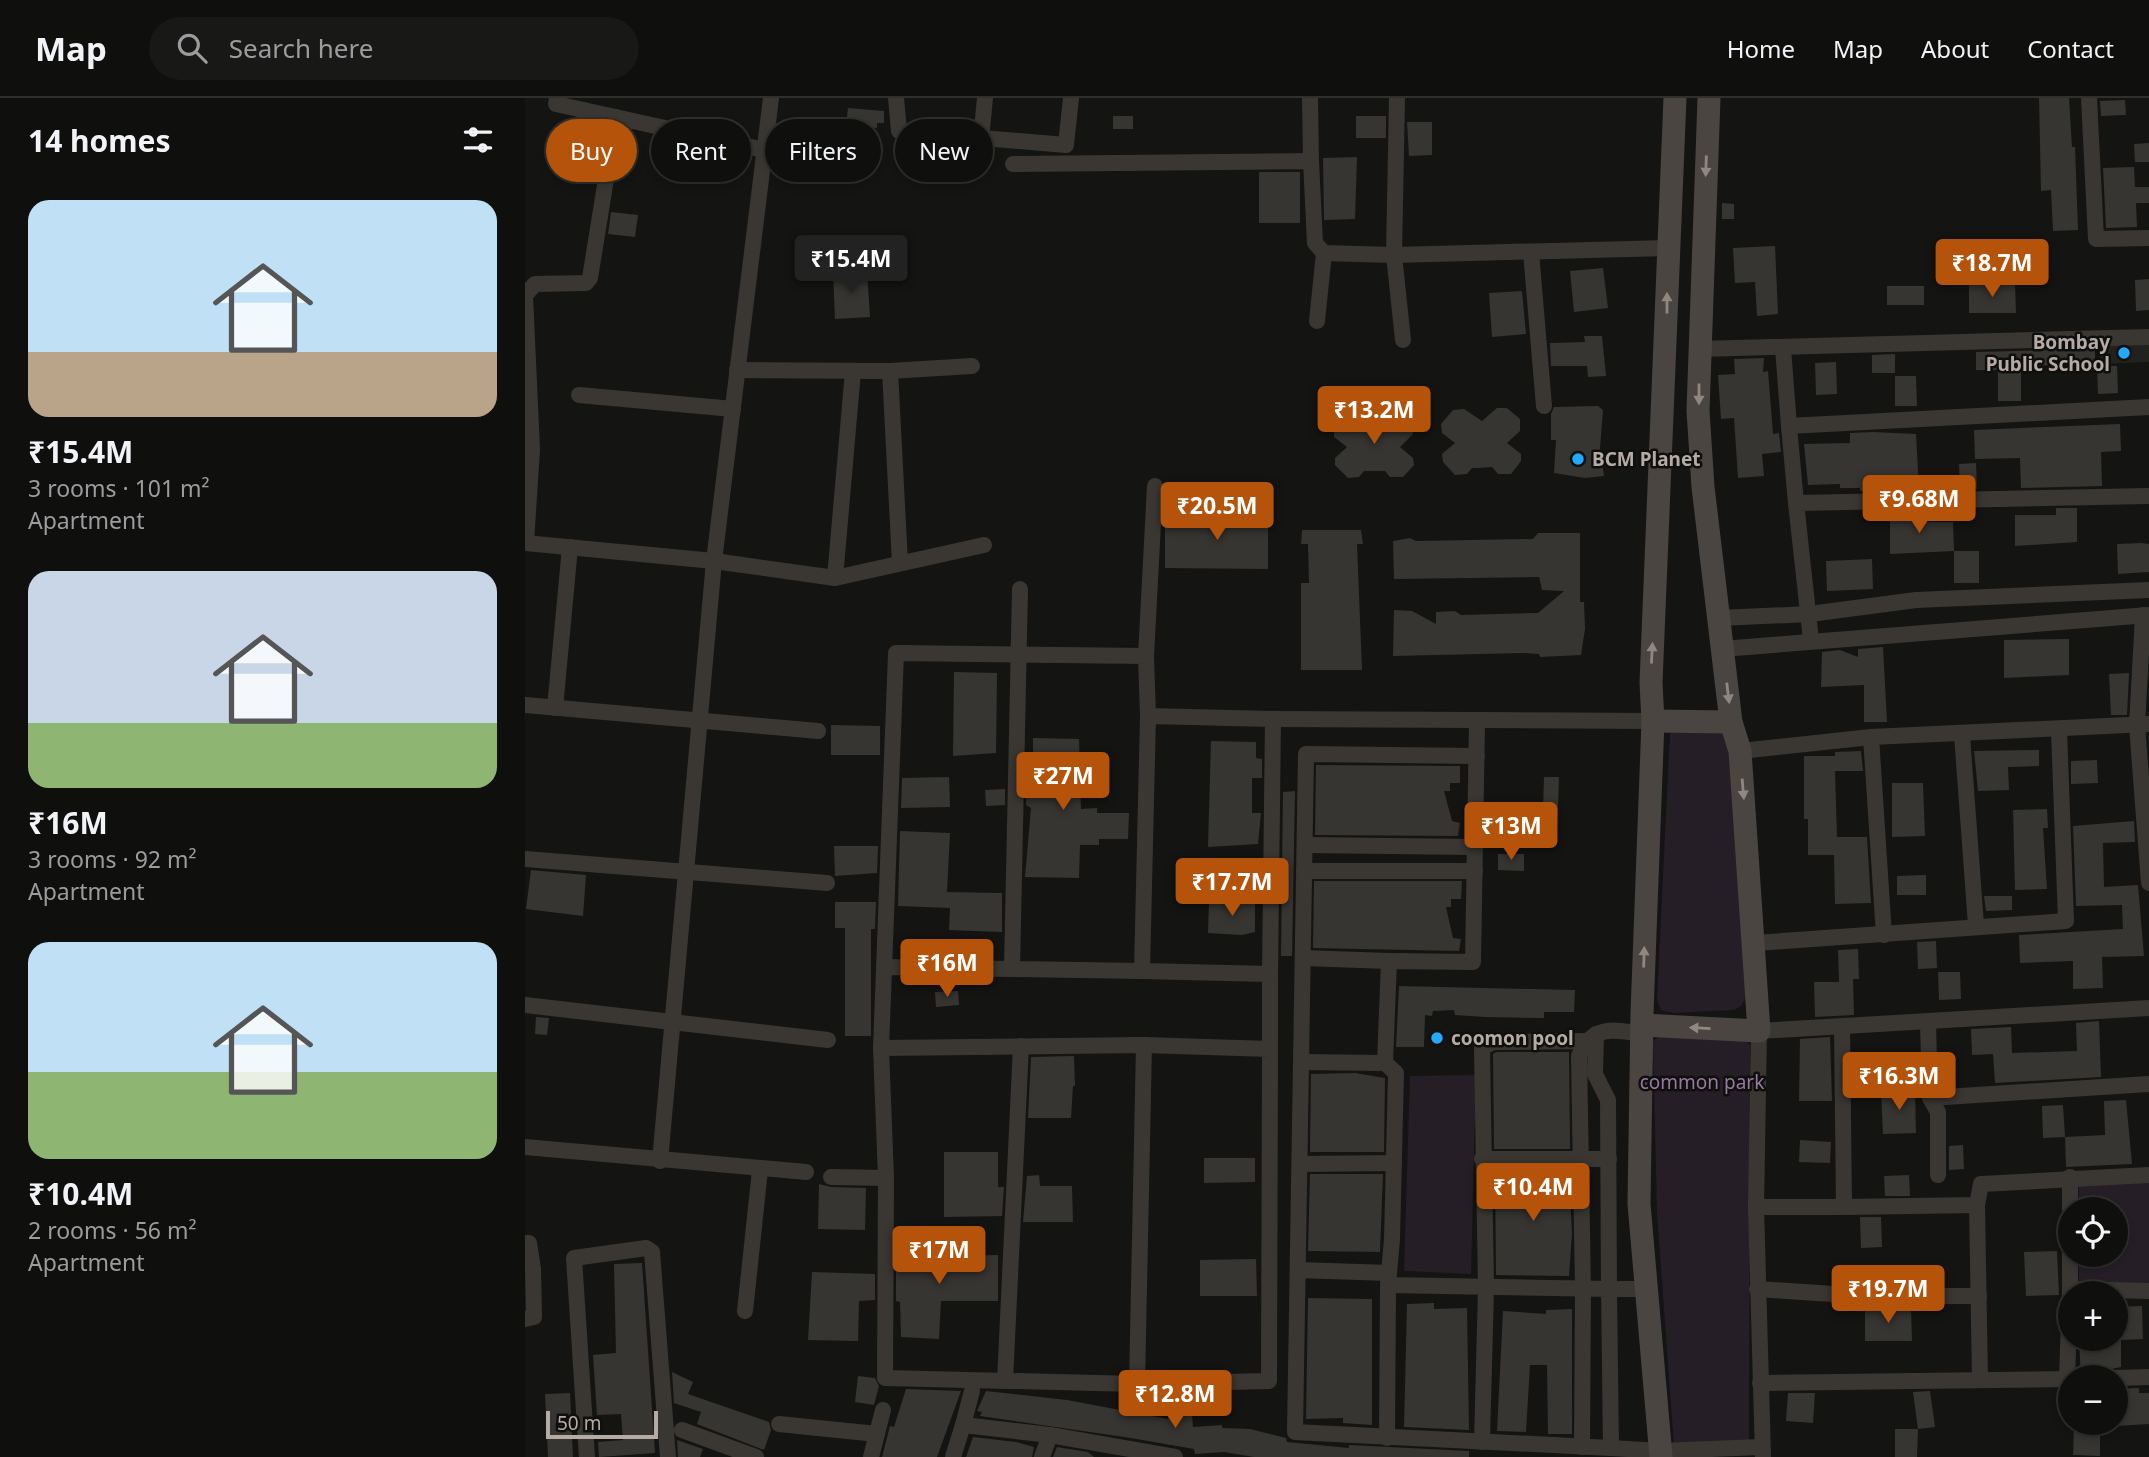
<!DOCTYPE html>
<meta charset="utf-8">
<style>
body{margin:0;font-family:"Noto Sans",sans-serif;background:#181817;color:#f1f3f6;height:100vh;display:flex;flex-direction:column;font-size:26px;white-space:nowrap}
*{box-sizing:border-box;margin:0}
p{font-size:23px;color:#9b9c9e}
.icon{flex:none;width:38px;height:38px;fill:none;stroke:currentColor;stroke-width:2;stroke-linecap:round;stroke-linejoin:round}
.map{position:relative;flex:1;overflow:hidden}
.drawer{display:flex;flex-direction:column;background:#0f0f0e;width:525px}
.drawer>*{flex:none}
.banner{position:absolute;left:21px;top:21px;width:665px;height:63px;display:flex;gap:14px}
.buttons{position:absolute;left:1533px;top:1099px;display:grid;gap:14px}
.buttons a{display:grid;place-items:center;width:70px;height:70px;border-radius:50%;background:#0f0f0e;box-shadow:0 4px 10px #0003,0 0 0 2px #2f2f2e;font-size:35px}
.scale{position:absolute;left:21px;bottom:18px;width:112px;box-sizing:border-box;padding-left:7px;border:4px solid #b6aba3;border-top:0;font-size:19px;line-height:24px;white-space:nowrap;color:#b6aba3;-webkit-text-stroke:5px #0f0f0e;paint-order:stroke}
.price{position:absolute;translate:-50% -60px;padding:0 16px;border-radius:7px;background:#b45309;color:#fff;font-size:23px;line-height:46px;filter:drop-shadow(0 2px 4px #0008)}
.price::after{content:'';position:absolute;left:50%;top:42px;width:21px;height:16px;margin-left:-10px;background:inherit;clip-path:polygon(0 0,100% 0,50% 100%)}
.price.active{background:#222;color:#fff}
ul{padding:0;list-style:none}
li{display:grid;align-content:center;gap:14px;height:371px;padding:0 28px}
li span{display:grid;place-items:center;height:217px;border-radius:21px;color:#555}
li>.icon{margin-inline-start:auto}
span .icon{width:126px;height:126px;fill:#fffc;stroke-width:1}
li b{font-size:30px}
h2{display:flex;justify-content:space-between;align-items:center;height:84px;padding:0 28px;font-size:30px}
.tag{padding:0 24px;border-radius:32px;background:#0f0f0e;box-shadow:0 4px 10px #0003,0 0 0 2px #2f2f2e;font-size:24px;line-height:63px}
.tag.active{background:#b45309;color:#fff}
header{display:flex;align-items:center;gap:42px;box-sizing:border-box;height:98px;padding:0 35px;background:#0f0f0e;border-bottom:2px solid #2f2f2e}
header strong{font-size:33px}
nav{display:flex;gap:38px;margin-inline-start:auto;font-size:24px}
.search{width:490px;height:63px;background:#181817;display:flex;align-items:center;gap:18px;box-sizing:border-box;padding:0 24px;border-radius:38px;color:#9b9c9e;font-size:26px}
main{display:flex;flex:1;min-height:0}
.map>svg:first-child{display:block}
.built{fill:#21211e}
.green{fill:#251e27}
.building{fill:#363532}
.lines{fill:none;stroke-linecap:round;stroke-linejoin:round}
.street{stroke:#3a3733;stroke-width:16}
.secondary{stroke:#4a4541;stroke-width:23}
.oneway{fill:#908781}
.poi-dot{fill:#21abfe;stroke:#0f0f0e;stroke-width:2.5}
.labels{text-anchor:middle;stroke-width:5;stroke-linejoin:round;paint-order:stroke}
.poi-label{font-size:19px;font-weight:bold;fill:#b6aba3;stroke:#0f0f0e;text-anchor:start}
.park-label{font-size:19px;fill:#9979a2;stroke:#0f0f0e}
</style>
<header>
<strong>Map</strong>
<div class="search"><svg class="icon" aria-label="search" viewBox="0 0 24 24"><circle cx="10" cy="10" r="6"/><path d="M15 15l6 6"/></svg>Search here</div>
<nav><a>Home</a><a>Map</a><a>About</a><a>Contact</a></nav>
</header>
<main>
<section class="drawer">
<h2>14 homes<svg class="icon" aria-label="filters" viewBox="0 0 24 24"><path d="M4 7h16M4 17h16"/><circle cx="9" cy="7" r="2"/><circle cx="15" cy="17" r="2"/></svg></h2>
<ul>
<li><span style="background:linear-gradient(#bfe0f5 70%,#b9a48a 0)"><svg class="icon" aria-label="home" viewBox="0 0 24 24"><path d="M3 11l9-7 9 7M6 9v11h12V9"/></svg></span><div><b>₹15.4M</b><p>3 rooms · 101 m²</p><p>Apartment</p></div></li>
<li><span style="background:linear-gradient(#c9d6e8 70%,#8fb573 0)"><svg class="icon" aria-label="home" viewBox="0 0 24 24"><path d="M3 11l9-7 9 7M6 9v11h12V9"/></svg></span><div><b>₹16M</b><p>3 rooms · 92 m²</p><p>Apartment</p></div></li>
<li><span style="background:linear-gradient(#bfe0f5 60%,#8fb573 0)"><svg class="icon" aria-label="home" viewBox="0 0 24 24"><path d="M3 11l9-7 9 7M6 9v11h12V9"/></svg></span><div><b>₹10.4M</b><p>2 rooms · 56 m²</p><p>Apartment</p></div></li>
</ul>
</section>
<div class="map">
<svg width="1624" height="1359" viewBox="0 0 1624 1359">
<rect width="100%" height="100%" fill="#141412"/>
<polygon class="built" points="1624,245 1624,264 1574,266 1575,247"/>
<g class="green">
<polygon points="1145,635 1205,635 1224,893 1216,908 1209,912 1148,915 1136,912 1132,902"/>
<polygon points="1139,935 1215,937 1225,947 1224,1342 1149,1348 1132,1115 1128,943"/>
<polygon points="951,977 946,1176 879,1173 885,978"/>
<polygon points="1624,1084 1624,1186 1554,1186 1554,1157 1591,1157 1591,1111 1554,1111 1554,1086"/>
</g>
<g class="building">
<polygon points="1514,0 1544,0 1547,49 1550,49 1553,132 1528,133 1526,92 1516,93"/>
<polygon points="1600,2 1601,17 1576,18 1575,3"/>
<polygon points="323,10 359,13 359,25 352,25 352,30 321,27"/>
<rect x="588" y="18" width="20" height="13"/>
<rect x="831" y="18" width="30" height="22"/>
<polygon points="882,24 907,24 907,57 884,58"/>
<polygon points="1624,45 1624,64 1610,64 1609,46"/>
<polygon points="832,59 830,121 799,122 798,60"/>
<polygon points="1609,69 1610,89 1624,89 1624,105 1611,105 1612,129 1581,130 1578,70"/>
<rect x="734" y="74" width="41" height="51"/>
<polygon points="1197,105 1209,106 1209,121 1197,121"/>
<polygon points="86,114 113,117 110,139 83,136"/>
<polygon points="1250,148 1253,216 1232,218 1230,184 1210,185 1208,150"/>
<polygon points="1078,170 1083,210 1049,214 1045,173"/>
<polygon points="342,172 345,219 310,221 308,174"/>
<polygon points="1624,181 1624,212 1611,213 1610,182"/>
<polygon points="1444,186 1490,186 1491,215 1444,215"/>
<rect x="1362" y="188" width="37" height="19"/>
<polygon points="997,193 1001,236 967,239 964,195"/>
<polygon points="1059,238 1077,238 1081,278 1063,279 1062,268 1026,268 1025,245 1060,244"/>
<polygon points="1570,251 1570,266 1496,268 1496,303 1473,303 1473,272 1451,272 1451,254"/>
<polygon points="1370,256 1370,275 1347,275 1347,257"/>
<polygon points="1239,260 1238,274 1243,273 1248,336 1254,335 1256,354 1237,356 1239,378 1213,380 1209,320 1196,321 1193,277 1210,276 1209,261"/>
<polygon points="1311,264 1312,296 1291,297 1290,265"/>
<polygon points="1572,268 1592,268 1593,295 1573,296"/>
<polygon points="1370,278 1391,278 1392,308 1370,308"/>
<polygon points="1073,308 1078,312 1075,350 1079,378 1060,380 1029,375 1031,342 1026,342 1026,316 1029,309"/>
<polygon points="972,310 982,310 995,321 995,333 982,345 996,356 996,363 986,376 973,376 967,369 953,370 947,370 942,376 930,377 918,364 917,356 930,345 917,335 916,326 928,312 939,311 957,323"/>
<polygon points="879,316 887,325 888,336 875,349 888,360 889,367 878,379 865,379 860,373 839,373 834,379 823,380 810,367 810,360 822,349 809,339 809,329 821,317 835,318 850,327 862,317"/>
<polygon points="1595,326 1596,353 1576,354 1577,388 1496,390 1495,360 1450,361 1449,332"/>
<polygon points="1348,334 1391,336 1394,392 1335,393 1335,390 1315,390 1315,386 1283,387 1279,346 1325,345 1325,335"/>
<polygon points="1451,365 1452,391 1435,391 1434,366"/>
<polygon points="1531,410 1552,410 1552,444 1490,448 1490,417 1531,417"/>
<polygon points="1387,413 1387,424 1428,424 1429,453 1365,456 1365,414"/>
<polygon points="640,416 743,417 743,471 640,470"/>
<polygon points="777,432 836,432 838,446 832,446 837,572 776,572 776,485 784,485 783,446 776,446"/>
<polygon points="1013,435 1055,435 1055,504 1059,504 1060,531 1056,557 1015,559 1014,556 998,555 868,558 869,512 887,513 911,526 911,514 930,513 936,517 1013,515 1039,493 1017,492 1014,479 869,481 868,443 885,440 891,443 1008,441"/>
<polygon points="1616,445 1624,446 1624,474 1593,476 1592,446"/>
<rect x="1429" y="453" width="25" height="32"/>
<polygon points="1347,461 1348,491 1302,493 1301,463"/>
<polygon points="1544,541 1544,577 1479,580 1479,542"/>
<polygon points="1358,549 1362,624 1339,624 1339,587 1296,589 1297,554 1315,552 1333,559 1333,551"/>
<polygon points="429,574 472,575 471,655 428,658"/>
<polygon points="1604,575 1602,617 1586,617 1584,576"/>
<polygon points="306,627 355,628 355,657 306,657"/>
<polygon points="508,640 554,641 556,711 572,710 572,715 604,715 603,741 574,741 574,747 555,747 554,780 500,779 506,710 501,707 502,678 508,678"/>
<polygon points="686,643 731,644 731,660 737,661 737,680 727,680 727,715 736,715 733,746 683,749"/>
<polygon points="1514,652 1514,668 1483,669 1484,692 1453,693 1449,653"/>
<polygon points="1336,653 1338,673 1310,673 1312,739 1342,739 1346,805 1310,806 1309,757 1283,757 1283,721 1279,721 1279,658 1310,658 1310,654"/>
<polygon points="1572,662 1573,685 1546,686 1546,663"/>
<polygon points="791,667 935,668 935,685 925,685 925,693 919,693 927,723 935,725 933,738 790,737"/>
<polygon points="424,679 425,709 376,710 377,680"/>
<polygon points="1019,679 1034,679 1032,742 1017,741"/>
<polygon points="1367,685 1398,685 1400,738 1367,739"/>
<polygon points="480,691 480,707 461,708 460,692"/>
<polygon points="770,693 767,858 756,858 758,694"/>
<polygon points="1522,711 1523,730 1518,730 1522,791 1490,792 1488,712"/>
<polygon points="1609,723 1610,744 1578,745 1579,789 1613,787 1619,858 1577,859 1578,890 1548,891 1548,863 1495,865 1494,837 1598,831 1597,807 1551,808 1548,728"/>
<polygon points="375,733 425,735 422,794 477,795 477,834 424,832 425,810 373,808"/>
<polygon points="309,748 353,748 352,775 310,778"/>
<polygon points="973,756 999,756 999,773 973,772"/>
<polygon points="6,772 61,777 58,818 1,811"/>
<polygon points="1401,777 1401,797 1372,797 1372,778"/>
<polygon points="789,783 937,783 936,801 926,801 926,809 921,809 928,840 936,841 934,853 788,850"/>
<polygon points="1459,798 1487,798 1487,812 1461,813"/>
<polygon points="710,803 730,806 730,834 717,837 683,835 684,805"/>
<polygon points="310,804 351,804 350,831 346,831 346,938 320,938 320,830 310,830"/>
<polygon points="1411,843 1412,870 1393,871 1392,844"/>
<polygon points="1333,851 1334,881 1328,881 1329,917 1290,919 1289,884 1314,884 1313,852"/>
<polygon points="1413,874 1435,874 1436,901 1414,902"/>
<polygon points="874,888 1050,892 1049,914 1019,914 1019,920 960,919 930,917 929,912 908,913 907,918 900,917 899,949 871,949"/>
<polygon points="433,893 434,907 411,909 410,894"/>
<polygon points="11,919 24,920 22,937 10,936"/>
<polygon points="1574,923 1576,979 1470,985 1468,956 1447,957 1446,931 1486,929 1487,955 1552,953 1551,925"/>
<polygon points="1305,939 1307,1003 1274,1003 1275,941"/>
<polygon points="971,954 1044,954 1045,1051 969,1051 968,956"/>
<polygon points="549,958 550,988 548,988 546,1020 503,1020 506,959"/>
<polygon points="830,975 860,980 859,1054 785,1054 786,976"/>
<polygon points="1390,993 1391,1035 1358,1036 1356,994"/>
<polygon points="1601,1002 1607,1066 1541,1069 1540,1039 1580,1037 1579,1003"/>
<polygon points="1538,1007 1540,1039 1518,1040 1517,1008"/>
<polygon points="1275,1042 1306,1044 1305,1065 1274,1064"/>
<polygon points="1438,1047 1439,1071 1424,1072 1424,1048"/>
<polygon points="419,1054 473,1054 473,1089 479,1089 477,1118 419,1119"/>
<polygon points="679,1060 730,1060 730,1084 679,1085"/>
<polygon points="970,1072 1044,1072 1047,1135 1044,1178 971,1177"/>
<polygon points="785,1076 858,1076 855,1154 783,1153"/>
<polygon points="514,1077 515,1088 547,1088 548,1124 498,1124 502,1078"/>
<polygon points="1384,1077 1385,1098 1360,1098 1359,1078"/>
<polygon points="294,1086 306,1089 341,1090 340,1132 293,1131"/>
<polygon points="1335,1119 1356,1119 1357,1149 1336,1150"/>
<polygon points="415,1148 415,1158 473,1157 473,1203 416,1203 414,1241 376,1239 375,1204 371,1203 371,1149"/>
<polygon points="1532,1153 1534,1197 1501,1198 1499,1154"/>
<polygon points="731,1161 732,1198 675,1198 675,1162"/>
<polygon points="117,1165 130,1355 74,1359 73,1344 98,1342 96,1316 72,1317 68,1257 91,1255 89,1166"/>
<polygon points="287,1174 350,1176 350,1202 334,1203 333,1243 283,1242"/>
<polygon points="783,1200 847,1201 847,1327 818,1325 818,1320 781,1321"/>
<polygon points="909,1205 909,1211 942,1210 944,1332 879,1329 882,1206"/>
<polygon points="1617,1208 1618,1241 1596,1242 1596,1269 1586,1271 1581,1277 1556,1278 1554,1243 1591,1241 1591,1209"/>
<polygon points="1386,1210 1387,1243 1340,1243 1340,1212"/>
<polygon points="1047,1211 1047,1336 1023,1336 1022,1267 1005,1267 1001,1334 972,1333 978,1213 1021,1216 1021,1212"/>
<polygon points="147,1274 168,1284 163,1296 244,1324 246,1332 239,1352 172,1326 176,1314 149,1305"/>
<polygon points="333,1278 350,1280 354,1288 349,1307 330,1304"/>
<polygon points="1614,1290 1614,1295 1624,1295 1624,1326 1592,1328 1591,1291"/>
<polygon points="381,1291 436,1293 412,1359 357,1359 365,1328 369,1329"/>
<polygon points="461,1293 542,1302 643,1321 644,1315 667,1316 668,1329 697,1327 697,1330 725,1331 761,1340 762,1344 824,1350 824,1347 944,1353 944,1359 729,1359 699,1354 670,1356 669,1351 606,1340 455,1318 457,1314 452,1313"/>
<polygon points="1405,1293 1410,1329 1393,1331 1388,1294"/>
<polygon points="45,1295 48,1359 23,1359 20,1296"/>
<polygon points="1263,1295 1290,1295 1288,1325 1261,1323"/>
<polygon points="1549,1325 1575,1325 1575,1358 1548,1357"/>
<polygon points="1370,1331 1393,1331 1392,1359 1370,1359"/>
<polygon points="448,1339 491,1344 509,1349 507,1359 441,1359"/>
<polygon points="152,1342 178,1351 175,1359 153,1359"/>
<polygon points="532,1349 563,1354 569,1359 528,1359"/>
</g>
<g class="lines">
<g class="street">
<polyline points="32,0 31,6 239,52"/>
<polyline points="371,0 374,33 541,47 546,0"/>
<polyline points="785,0 786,63"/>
<polyline points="872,0 869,157 878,242"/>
<polyline points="1564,0 1571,141 1624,140"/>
<polyline points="456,41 460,0"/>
<polyline points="488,66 786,63 790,145 799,155 869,157 1142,150"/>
<polyline points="1006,154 1019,308"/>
<polyline points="792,223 799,155"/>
<polyline points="1258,250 1264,328"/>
<polyline points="1174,251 1624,239"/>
<polyline points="212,272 365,273 447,268"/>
<polyline points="365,273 375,465"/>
<polyline points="54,297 208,311"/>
<polyline points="1271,405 1264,328 1624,309"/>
<polyline points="0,445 189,463 310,480 459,447"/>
<polyline points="1,445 7,351 0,197 10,186 61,185 65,180 91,19"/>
<polyline points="310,480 328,273"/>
<polyline points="495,491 487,871 617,873"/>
<polyline points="1618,517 1612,627 1624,785"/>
<polyline points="1194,520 1285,516 1391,502 1624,492"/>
<polyline points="1286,542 1271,405 1624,398"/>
<polyline points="1197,551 1624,517"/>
<polyline points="621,558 630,388"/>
<polyline points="0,607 293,633"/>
<polyline points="30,610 45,449"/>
<polyline points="748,621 1128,623"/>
<polyline points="952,624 948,864 864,863 860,965 871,975 867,1141 863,1187 1084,1191 1086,1350 1136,1353 1236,1349"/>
<polyline points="1437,637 1451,827"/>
<polyline points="1346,639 1359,837"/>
<polyline points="1215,653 1346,639 1624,626"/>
<polyline points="952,658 781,656 770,1334 1086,1350"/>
<polyline points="780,747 950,749"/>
<polyline points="0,761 302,785"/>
<polyline points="779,773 950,773"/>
<polyline points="1230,845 1541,823 1534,633"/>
<polyline points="778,860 864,863"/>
<polyline points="359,869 487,871"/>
<polyline points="745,876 745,951"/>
<polyline points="0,907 303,942"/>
<polyline points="1403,925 1405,1000 1624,986"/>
<polyline points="1071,936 1070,976 1083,1002 1084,1191 1121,1191"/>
<polyline points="356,950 361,1080 360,1280 612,1286 744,1283 745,951 619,947"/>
<polyline points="776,964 860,965"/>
<polyline points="1405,1000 1413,1014 1413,1077"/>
<polyline points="0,1049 281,1074"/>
<polyline points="957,1061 1084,1061"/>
<polyline points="135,1063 189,463 246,0"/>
<polyline points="775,1066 869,1065"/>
<polyline points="306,1079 361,1080"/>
<polyline points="1452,1107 1455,1282"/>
<polyline points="1231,1109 1319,1109 1317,929"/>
<polyline points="1319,1109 1452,1107 1456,1086 1624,1077"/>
<polyline points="1545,1111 1545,1079"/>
<polyline points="0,1145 4,1145 8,1171 9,1219 0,1221"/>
<polyline points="773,1172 864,1175"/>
<polyline points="1232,1191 1339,1198 1454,1198"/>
<polyline points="1545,1191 1545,1127"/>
<polyline points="220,1213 235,1072"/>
<polyline points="1591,1280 1624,1279"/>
<polyline points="1542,1281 1545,1191 1624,1193"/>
<polyline points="480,1283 496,948"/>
<polyline points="1235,1285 1545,1281"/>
<polyline points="612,1286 619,947 356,950 371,555 621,558 623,618 617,873 745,876 748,621 623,618"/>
<polyline points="254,1326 352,1336"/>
<polyline points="438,1327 447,1293"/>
<polyline points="157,1332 231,1359"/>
<polyline points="862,1340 863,1187"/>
<polyline points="957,1344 961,1189 957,950 968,944 1063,943"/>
<path d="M1057 1349 1058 1191 1054 958C1067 927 1088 931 1117 936"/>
<polyline points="1238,1358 1231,1109 1234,933 1624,910"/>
<polyline points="62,1359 49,1160 121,1150 127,1154 143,1359"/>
<polyline points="346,1359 358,1312"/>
<polyline points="428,1359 438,1327 525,1337 650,1359"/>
<polyline points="517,1359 525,1337"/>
</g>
<g class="secondary">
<polyline points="1128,623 1206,624"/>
<polyline points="1117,927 1234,933 1215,653 1206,624 1178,389 1173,313 1184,0"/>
<polyline points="1136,1359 1114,1106 1117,915 1128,623 1126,585 1150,0"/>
</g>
</g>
<defs><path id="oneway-solid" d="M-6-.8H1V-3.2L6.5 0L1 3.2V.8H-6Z" transform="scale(1.75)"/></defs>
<g class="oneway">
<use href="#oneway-solid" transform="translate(1181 68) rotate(92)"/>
<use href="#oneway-solid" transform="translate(1142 205) rotate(-90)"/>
<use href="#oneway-solid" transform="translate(1174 296) rotate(90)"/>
<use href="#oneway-solid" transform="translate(1127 555) rotate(-87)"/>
<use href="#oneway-solid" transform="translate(1203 595) rotate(83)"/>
<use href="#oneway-solid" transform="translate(1218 691) rotate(85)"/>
<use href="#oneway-solid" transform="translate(1119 859) rotate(-88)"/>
<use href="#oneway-solid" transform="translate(1175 930) rotate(-177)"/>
</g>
<g class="poi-dot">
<circle cx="1599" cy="255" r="7"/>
<circle cx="1053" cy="361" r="7"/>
<circle cx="912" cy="940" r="7"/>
</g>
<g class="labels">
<g class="poi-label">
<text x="1585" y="251" text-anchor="end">Bombay<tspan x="1585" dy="22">Public School</tspan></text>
<text x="1067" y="368">BCM Planet</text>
<text x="926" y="947">coomon pool</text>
</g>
<g class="park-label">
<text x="1177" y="991">common park</text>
</g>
</g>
</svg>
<div class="buttons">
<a><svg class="icon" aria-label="locate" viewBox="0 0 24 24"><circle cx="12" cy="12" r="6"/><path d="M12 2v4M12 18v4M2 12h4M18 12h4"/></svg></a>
<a>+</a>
<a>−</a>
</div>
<div class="scale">50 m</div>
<b class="price active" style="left:326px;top:197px">₹15.4M</b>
<b class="price" style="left:1467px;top:201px">₹18.7M</b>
<b class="price" style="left:849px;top:348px">₹13.2M</b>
<b class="price" style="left:1394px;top:437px">₹9.68M</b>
<b class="price" style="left:692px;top:444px">₹20.5M</b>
<b class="price" style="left:538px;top:714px">₹27M</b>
<b class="price" style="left:986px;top:764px">₹13M</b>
<b class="price" style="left:707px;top:820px">₹17.7M</b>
<b class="price" style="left:422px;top:901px">₹16M</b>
<b class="price" style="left:1374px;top:1014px">₹16.3M</b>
<b class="price" style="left:1008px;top:1125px">₹10.4M</b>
<b class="price" style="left:414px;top:1188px">₹17M</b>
<b class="price" style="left:1363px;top:1227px">₹19.7M</b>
<b class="price" style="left:650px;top:1332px">₹12.8M</b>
<div class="banner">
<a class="tag active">Buy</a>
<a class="tag">Rent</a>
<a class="tag">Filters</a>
<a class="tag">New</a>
</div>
</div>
</main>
